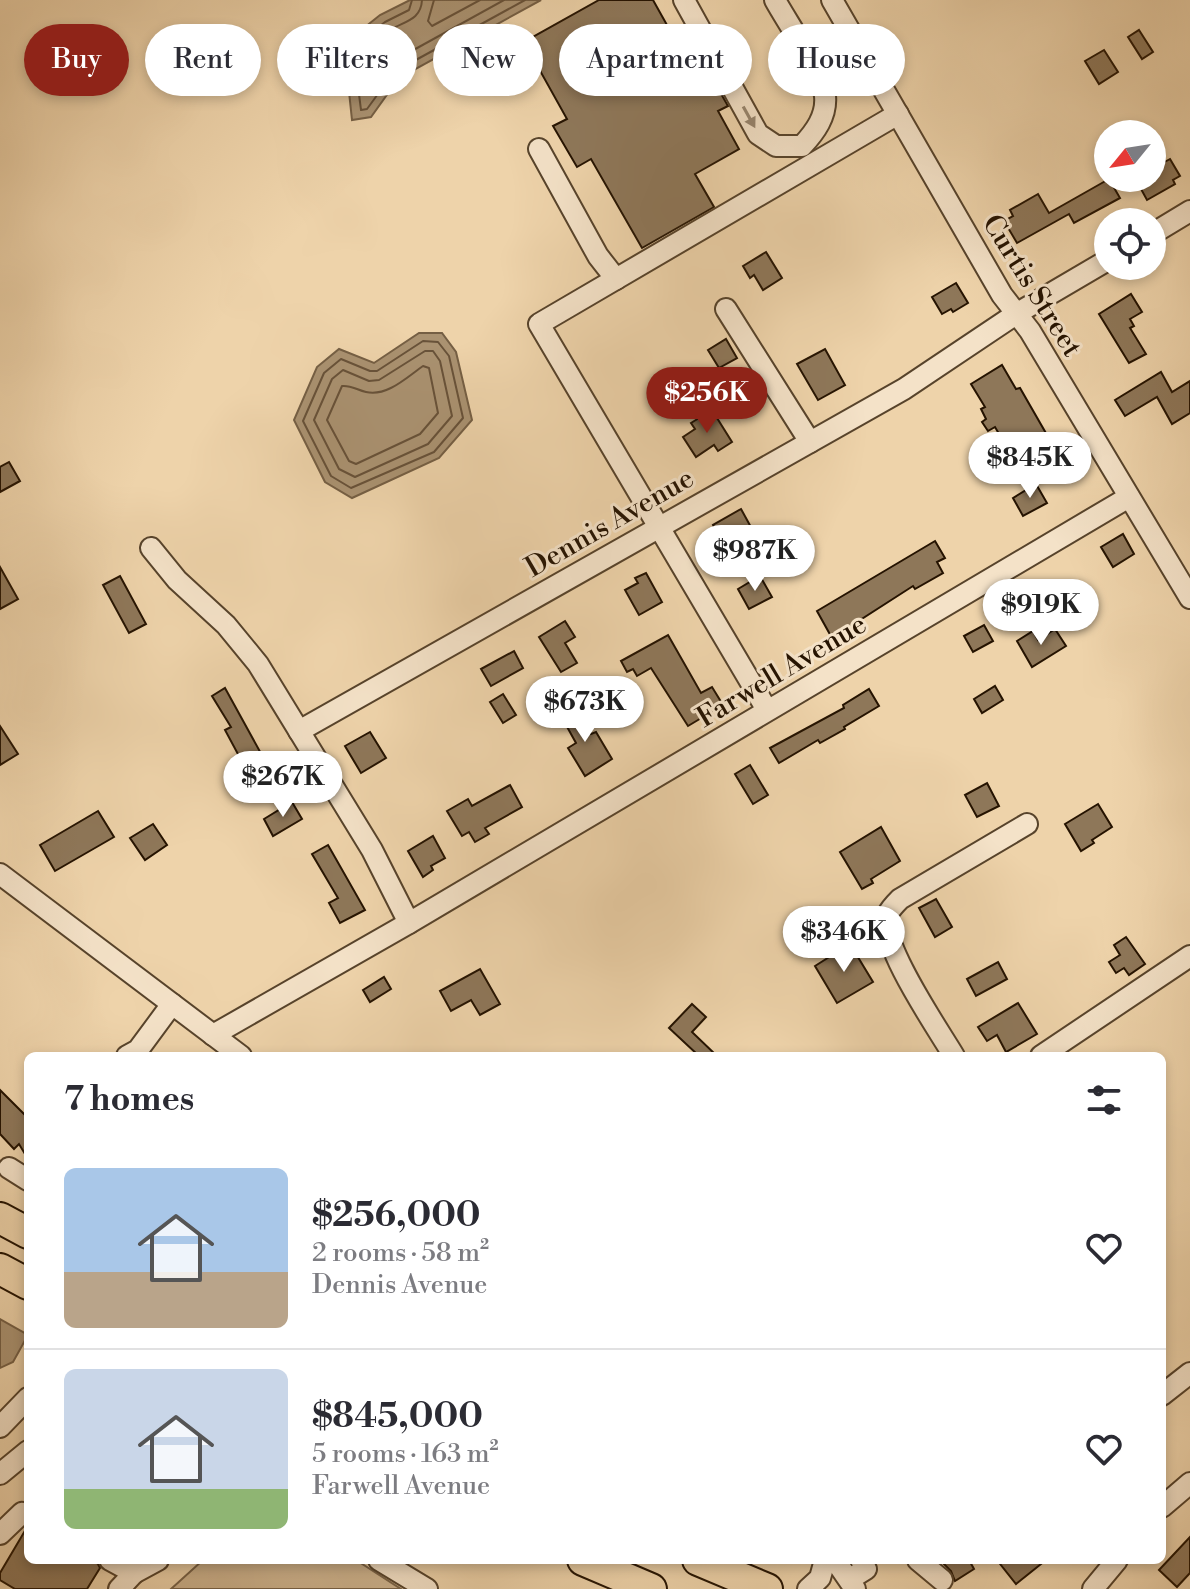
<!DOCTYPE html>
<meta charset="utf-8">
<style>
body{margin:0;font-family:"Libre Bodoni",serif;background:#f2f2f3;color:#2b2b33;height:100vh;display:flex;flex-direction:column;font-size:30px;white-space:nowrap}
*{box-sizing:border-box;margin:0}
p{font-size:26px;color:#7c7c81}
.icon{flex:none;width:44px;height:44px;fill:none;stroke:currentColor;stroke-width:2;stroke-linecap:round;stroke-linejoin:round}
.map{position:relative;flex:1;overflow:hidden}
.sheet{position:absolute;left:24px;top:1052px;width:1142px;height:512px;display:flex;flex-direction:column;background:#fff;border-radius:12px;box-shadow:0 4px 12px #0003}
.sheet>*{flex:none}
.banner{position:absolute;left:24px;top:24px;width:1142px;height:72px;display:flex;gap:16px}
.needle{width:52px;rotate:240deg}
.controls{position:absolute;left:1094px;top:120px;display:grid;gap:16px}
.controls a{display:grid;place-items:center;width:72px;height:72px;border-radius:50%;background:#fff;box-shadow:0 4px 12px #0003;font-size:40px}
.price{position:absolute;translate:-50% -68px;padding:0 18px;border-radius:28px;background:#fff;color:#222;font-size:26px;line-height:52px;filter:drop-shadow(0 2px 4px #0008)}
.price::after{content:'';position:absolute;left:50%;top:48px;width:24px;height:18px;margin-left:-12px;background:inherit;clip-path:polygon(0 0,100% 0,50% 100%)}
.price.on{background:#8f2418;color:#fff}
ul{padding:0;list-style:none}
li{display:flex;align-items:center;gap:24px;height:200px;padding:0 40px}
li+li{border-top:2px solid #e1e1e2}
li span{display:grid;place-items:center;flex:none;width:224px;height:160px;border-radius:12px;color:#555}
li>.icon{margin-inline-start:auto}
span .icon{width:96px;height:96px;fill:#fffc;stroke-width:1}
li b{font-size:34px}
h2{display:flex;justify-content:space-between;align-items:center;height:96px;padding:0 40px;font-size:34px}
.tag{padding:0 28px;border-radius:36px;background:#fff;box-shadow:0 4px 12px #0003;font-size:28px;line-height:72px}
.tag.on{background:#8f2418;color:#fff}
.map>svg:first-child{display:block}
.green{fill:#ccb28d;stroke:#786247;stroke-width:2}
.water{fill:#aa9271;stroke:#755f44;stroke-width:2}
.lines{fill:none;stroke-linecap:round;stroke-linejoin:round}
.shore{stroke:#685239;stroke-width:2}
.building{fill:#8e7759;stroke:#251301;stroke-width:2}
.minor-casing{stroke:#57432b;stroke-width:24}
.highway-casing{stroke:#251301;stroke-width:34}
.minor{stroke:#f4e2c8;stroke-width:20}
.highway{stroke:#eed3aa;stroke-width:30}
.oneway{fill:#97856e}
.labels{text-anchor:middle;stroke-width:6;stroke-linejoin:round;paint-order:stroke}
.street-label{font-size:28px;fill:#251301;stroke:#f4e2c8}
</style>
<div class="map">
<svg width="1190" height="1589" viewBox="0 0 1190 1589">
<rect width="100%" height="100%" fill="#eed3aa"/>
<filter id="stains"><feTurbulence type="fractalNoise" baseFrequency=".0025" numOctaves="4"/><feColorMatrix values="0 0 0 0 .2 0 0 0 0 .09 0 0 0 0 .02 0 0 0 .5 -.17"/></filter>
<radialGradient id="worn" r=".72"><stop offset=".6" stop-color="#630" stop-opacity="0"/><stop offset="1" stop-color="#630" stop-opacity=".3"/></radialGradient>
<polygon class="green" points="203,1560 356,1560 401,1589 171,1589"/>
<g class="water">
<polygon points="410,0 541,0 399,78 371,117 352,120 344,44 380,15"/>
<polygon points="419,333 442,333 456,352 472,420 439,458 352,498 325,482 294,420 317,367 339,349 374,363"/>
<polygon points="0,1319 28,1335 13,1362 0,1368"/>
</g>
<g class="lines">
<g class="shore">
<polyline points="412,0 409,10 385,22 353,47 361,110 367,109 394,72 525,0"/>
<path d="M422 0C421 20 405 21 390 30 381 36 372 44 364 51L368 84H373L390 63 504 0"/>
<polyline points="434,0 428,21 432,26 480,0"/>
<polygon points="423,341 438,342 449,356 463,418 434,452 351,488 331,476 303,421 324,373 341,359 370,371 377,371"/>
<polygon points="425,351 433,351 440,361 452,416 428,444 355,477 339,469 314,420 332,379 343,370 369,381 379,380"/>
<path d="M423 366 429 368 438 413 420 434 356 464 349 461 327 420 342 386C351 385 357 390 366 392 387 397 407 377 423 366Z"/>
</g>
</g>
<g class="building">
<polygon points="599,0 653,0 672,34 681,30 701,65 704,64 728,106 718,111 739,149 695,174 714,207 642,248 591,159 577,167 553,126 567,119 524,42"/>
<polygon points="1139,30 1153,52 1142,59 1128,37"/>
<polygon points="1104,50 1118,72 1099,84 1085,61"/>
<polygon points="1170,159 1180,176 1173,180 1175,184 1147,200 1135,178 1152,178 1152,169"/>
<polygon points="1109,179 1120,198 1074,223 1069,214 1017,243 1004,221 1013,216 1010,210 1038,194 1049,213"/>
<polygon points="766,252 782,278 763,290 754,275 750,278 743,266"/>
<polygon points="956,283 968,303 953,312 951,309 942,314 932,297"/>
<polygon points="1131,294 1142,312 1130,319 1134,326 1130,328 1146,354 1129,363 1099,314"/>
<polygon points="726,339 737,358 719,368 708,350"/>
<polygon points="825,349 845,385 818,400 797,364"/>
<polygon points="1002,365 1016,389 1020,388 1047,435 1012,456 995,427 988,431 982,422 986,419 981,409 985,407 971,384"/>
<polygon points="1161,372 1172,392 1190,381 1190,413 1172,424 1157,397 1125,416 1115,400"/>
<polygon points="712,410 732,442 718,451 714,445 696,457 683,437 695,429 691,423"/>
<polygon points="9,462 20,481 0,492 0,467"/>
<polygon points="1036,484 1047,503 1023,516 1013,498"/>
<polygon points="741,509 752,529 745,532 765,565 749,574 729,541 723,544 713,525"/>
<polygon points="1123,534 1134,554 1113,567 1101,547"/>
<polygon points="935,541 945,558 937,562 943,573 915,589 913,586 832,638 817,611"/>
<polygon points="0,567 18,599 0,609"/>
<polygon points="646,573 662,602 639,615 625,590 638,583 635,578"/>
<polygon points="120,576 146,624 129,633 103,585"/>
<polygon points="760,576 772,597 749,609 738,589"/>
<polygon points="565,621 575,637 565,643 577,663 561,672 539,637"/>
<polygon points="984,625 993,641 973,652 964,636"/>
<polygon points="1055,629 1066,646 1032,667 1017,641 1033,631 1038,640"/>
<polygon points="668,635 701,693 712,687 723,705 688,726 651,668 637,676 633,669 627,672 621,661"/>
<polygon points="514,651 523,668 491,686 481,669"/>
<polygon points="995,686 1003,700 982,713 974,699"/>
<polygon points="225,688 264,759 266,757 277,776 246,792 236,774 246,769 225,730 231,727 212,696"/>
<polygon points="869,689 879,706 844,727 845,729 820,743 818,740 779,763 770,748 844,708 843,705"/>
<polygon points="503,694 516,715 503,723 490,702"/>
<polygon points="576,708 591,734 596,732 612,759 585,776 568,748 576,743 561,716"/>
<polygon points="0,726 18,754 0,765"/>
<polygon points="370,732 386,758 361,773 345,746"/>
<polygon points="750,765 768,795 753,804 735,774"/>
<polygon points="987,783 999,806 977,817 965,795"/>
<polygon points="510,785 522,807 485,828 489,834 475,842 469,832 462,836 447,811 468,799 472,806"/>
<polygon points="292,802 302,819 273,836 264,819"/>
<polygon points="1098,804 1112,827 1092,840 1094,843 1081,851 1065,824"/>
<polygon points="98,811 114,837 55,871 40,845"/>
<polygon points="153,824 167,845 145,860 130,838"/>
<polygon points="881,827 900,861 871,879 873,883 862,889 840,852"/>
<polygon points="433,836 445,858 431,866 433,870 423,877 408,851"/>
<polygon points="328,845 365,910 340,923 329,903 338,898 312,854"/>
<polygon points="936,899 952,927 935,937 919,908"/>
<polygon points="1126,937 1145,964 1129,975 1124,968 1116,973 1109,962 1120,955 1114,945"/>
<polygon points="850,944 873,982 837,1003 815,966"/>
<polygon points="998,962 1007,979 976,996 967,979"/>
<polygon points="480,969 500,1004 480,1015 471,1000 451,1011 440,991"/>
<polygon points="384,977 391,989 370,1002 363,990"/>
<polygon points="1018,1003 1037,1034 1006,1052 997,1035 987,1041 978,1027"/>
<polygon points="692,1004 706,1017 692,1032 717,1056 699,1056 669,1028"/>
<polygon points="0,1090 28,1118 28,1159 19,1144 14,1149 0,1134"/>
<polygon points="26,1529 28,1560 92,1560 98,1564 100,1568 87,1589 15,1589 0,1580 0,1573"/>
<polygon points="1190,1537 1190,1573 1177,1587 1159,1570"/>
<polygon points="940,1560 969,1560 974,1569 955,1581 951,1571"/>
<polygon points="997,1560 1046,1560 1016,1584"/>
</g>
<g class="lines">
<defs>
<g id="minor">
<path d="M684 0 758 134 776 146H802C815 132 827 116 825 96 822 73 787 22 775 0"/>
<polyline points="832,0 1002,295 1030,331 1190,598"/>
<polyline points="539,149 598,256 616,279"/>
<polyline points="1152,234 1190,211"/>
<polyline points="726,309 810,442"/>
<polyline points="151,548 177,580 226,625 258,664 372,850 409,923"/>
<polyline points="767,710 539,324 898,114"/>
<polyline points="299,731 904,389 1016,314 1108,260"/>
<polyline points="0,874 241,1056"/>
<polyline points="213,1035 409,923 1129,497"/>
<polyline points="127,1056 138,1050 172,1004"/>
<path d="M954 1056C938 1029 877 941 888 914 890 909 896 903 900 899L1027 824"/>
<polyline points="1041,1056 1190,956"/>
<polyline points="9,1168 28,1180"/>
<polyline points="1162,1395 1190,1373"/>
<polyline points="0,1427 28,1398"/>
<polyline points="0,1474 28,1451"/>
<polyline points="1162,1507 1190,1483"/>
<polyline points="0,1534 22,1513 28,1516"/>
<polyline points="110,1560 134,1573"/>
<polyline points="379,1560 427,1589"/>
<polyline points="835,1560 855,1589"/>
<polyline points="918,1560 942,1580"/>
<polyline points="850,1579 866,1569 861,1560"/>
<polyline points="119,1589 134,1573 158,1560"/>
<polyline points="808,1589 820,1578 825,1560"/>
<polyline points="1093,1589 1117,1560"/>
</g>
<g id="highway">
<polyline points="0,1218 28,1233"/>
<polyline points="0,1269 28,1284"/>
<polyline points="583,1560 651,1589"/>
<polyline points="698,1560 767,1589"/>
</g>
</defs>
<use href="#minor" class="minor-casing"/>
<use href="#highway" class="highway-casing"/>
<use href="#minor" class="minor"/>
<use href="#highway" class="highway"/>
</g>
<defs><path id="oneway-solid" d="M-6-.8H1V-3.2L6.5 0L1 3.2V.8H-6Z" transform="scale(2)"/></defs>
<use class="oneway" href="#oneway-solid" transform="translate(749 117) rotate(61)"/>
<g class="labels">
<g class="street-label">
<text transform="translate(1033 285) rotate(58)" y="10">Curtis Street</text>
<text transform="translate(609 522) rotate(-30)" y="10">Dennis Avenue</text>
<text transform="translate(781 670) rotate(-31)" y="10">Farwell Avenue</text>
</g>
</g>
<rect width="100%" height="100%" filter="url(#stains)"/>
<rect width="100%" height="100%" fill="url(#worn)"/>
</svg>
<div class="controls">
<a><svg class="needle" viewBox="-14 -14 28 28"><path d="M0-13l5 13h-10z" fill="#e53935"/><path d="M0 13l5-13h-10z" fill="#7c7c81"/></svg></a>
<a><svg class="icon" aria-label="locate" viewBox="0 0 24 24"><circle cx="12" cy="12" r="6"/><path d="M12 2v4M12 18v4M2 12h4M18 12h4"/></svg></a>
</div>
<b class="price on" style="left:707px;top:435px">$256K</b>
<b class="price" style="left:1030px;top:500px">$845K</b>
<b class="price" style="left:755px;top:593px">$987K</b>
<b class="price" style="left:1041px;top:647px">$919K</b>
<b class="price" style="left:585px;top:744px">$673K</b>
<b class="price" style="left:283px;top:819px">$267K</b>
<b class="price" style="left:844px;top:974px">$346K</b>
<div class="banner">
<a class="tag on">Buy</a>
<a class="tag">Rent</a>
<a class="tag">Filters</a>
<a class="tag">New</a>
<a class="tag">Apartment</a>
<a class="tag">House</a>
</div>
<section class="sheet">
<h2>7 homes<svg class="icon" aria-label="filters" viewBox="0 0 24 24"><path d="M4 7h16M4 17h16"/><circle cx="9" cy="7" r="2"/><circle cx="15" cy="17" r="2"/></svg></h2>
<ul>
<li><span style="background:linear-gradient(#a9c7e8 65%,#b9a48a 0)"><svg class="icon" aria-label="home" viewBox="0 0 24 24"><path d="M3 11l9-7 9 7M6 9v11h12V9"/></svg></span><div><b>$256,000</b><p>2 rooms · 58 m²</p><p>Dennis Avenue</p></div><svg class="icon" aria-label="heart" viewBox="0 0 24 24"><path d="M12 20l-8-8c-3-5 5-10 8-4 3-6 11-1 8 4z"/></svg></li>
<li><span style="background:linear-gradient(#c9d6e8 75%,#8fb573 0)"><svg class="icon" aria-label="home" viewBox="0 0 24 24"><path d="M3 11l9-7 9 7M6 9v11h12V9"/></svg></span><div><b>$845,000</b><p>5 rooms · 163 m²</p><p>Farwell Avenue</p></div><svg class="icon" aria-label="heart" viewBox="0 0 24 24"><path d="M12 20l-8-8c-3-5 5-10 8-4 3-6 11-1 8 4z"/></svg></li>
</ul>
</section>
</div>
